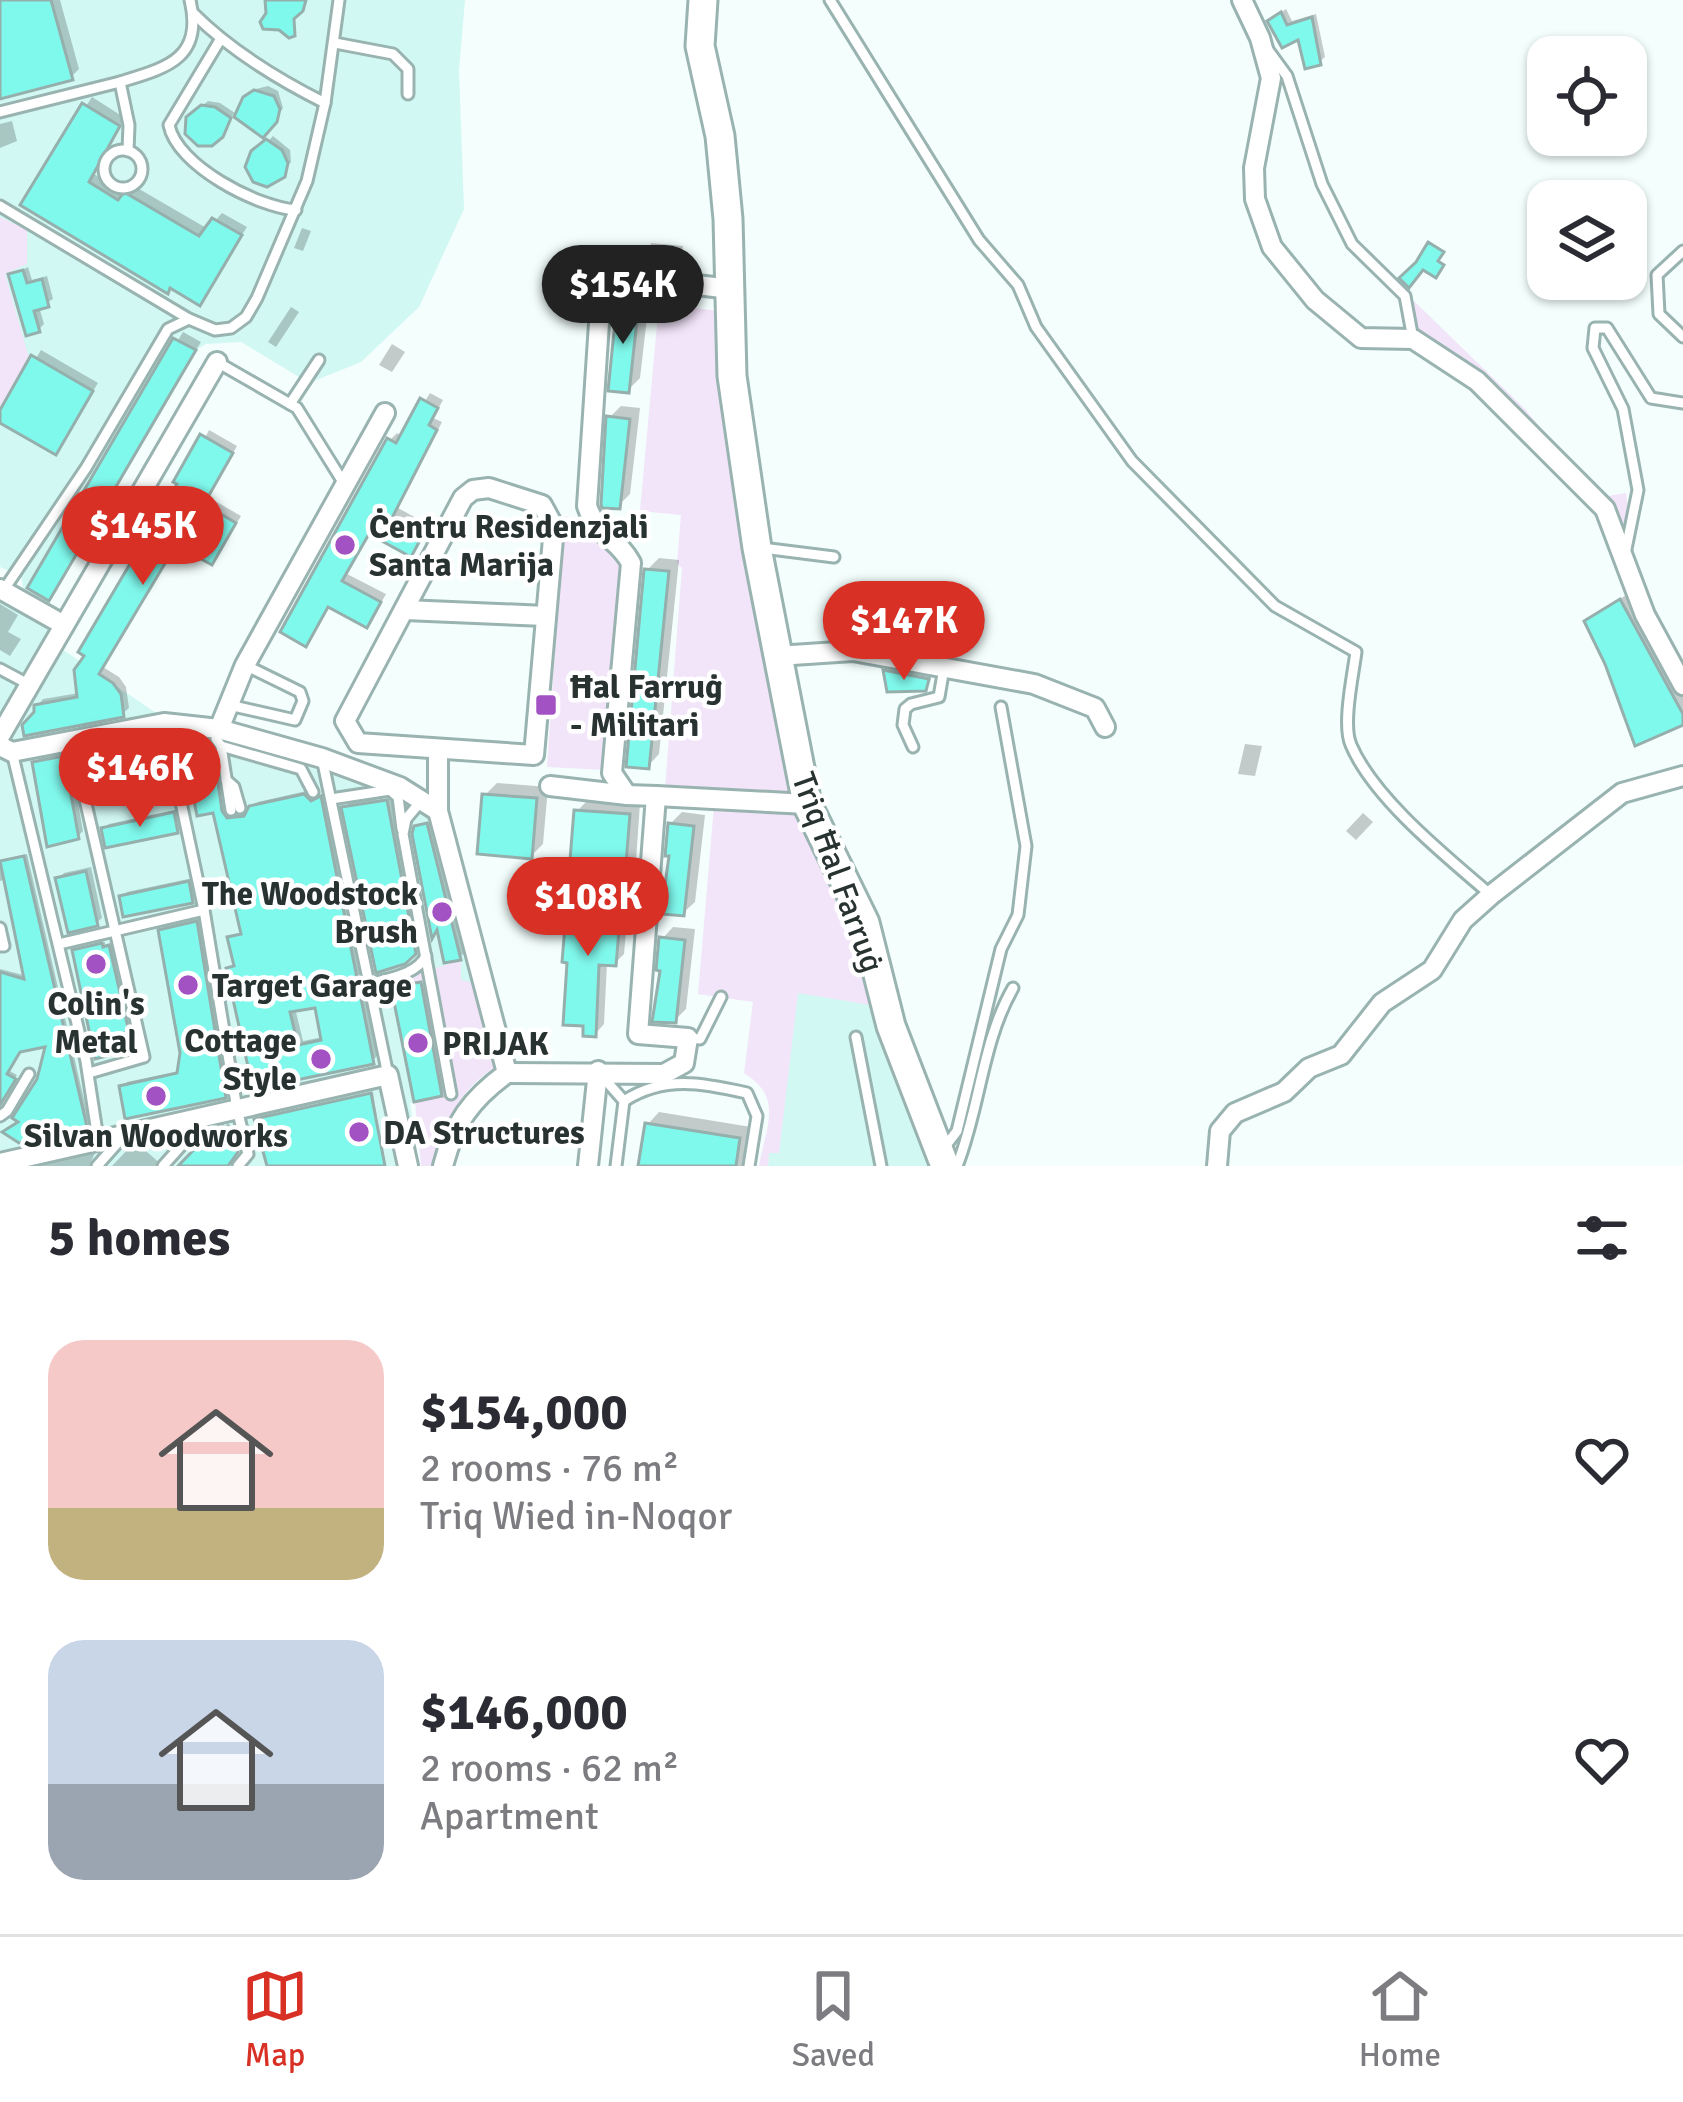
<!DOCTYPE html>
<meta charset="utf-8">
<style>
body{margin:0;font-family:Signika,sans-serif;background:#f7f7f7;color:#2b2b33;height:100vh;display:flex;flex-direction:column;font-size:45px;white-space:nowrap}
*{box-sizing:border-box;margin:0}
p{font-size:39px;color:#7c7c81}
.icon{flex:none;width:66px;height:66px;fill:none;stroke:currentColor;stroke-width:2;stroke-linecap:round;stroke-linejoin:round}
.map{position:relative;height:1166px;overflow:hidden}
.sheet{display:flex;flex-direction:column;background:#fff;flex:1}
.sheet>*{flex:none}
.buttons{position:absolute;left:1527px;top:36px;display:grid;gap:24px}
.buttons a{display:grid;place-items:center;width:120px;height:120px;border-radius:24px;background:#fff;box-shadow:0 3px 9px #0004;font-size:60px}
.price{position:absolute;translate:-50% -102px;padding:0 27px;border-radius:42px;background:#d93025;color:#fff;font-size:39px;line-height:78px;filter:drop-shadow(0 3px 6px #0008)}
.price::after{content:'';position:absolute;left:50%;top:72px;width:36px;height:27px;margin-left:-18px;background:inherit;clip-path:polygon(0 0,100% 0,50% 100%)}
.price.on{background:#222;color:#fff}
ul{padding:0;list-style:none}
li{display:flex;align-items:center;gap:36px;height:300px;padding:0 48px}
li span{display:grid;place-items:center;flex:none;width:336px;height:240px;border-radius:36px;color:#555}
li>.icon{margin-inline-start:auto}
span .icon{width:144px;height:144px;fill:#fffc;stroke-width:1}
li b{font-size:51px}
h2{display:flex;justify-content:space-between;align-items:center;height:144px;padding:0 48px;font-size:51px}
.menu{display:flex;justify-content:space-around;align-items:center;height:168px;border-top:3px solid #e1e1e2;background:#fff;font-size:33px;color:#7c7c81}
.menu a{display:grid;justify-items:center;gap:6px}
.menu .on{color:#d93025}
.map>svg:first-child{display:block}
.built{fill:#d2f8f3}
.green{fill:#f2e4f9}
.shadow{fill:#0003;fill-rule:evenodd}
.building{fill:#80f9ed;stroke:#95afac;stroke-width:3;fill-rule:evenodd}
.lines{fill:none;stroke-linecap:round;stroke-linejoin:round}
.lane-casing{stroke:#99b3b0;stroke-width:15}
.street-casing{stroke:#99b3b0;stroke-width:24}
.secondary-casing{stroke:#99b3b0;stroke-width:33}
.lane{stroke:#fff;stroke-width:9}
.street{stroke:#fff;stroke-width:18}
.secondary{stroke:#fff;stroke-width:27}
.poi-dot{fill:#a252c3;stroke:#fff;stroke-width:4.5}
.labels{text-anchor:middle;stroke-width:9;stroke-linejoin:round;paint-order:stroke}
.poi-label{font-size:33px;font-weight:bold;fill:#283331;stroke:#fff;text-anchor:start}
.street-label{font-size:33px;fill:#283331;stroke:#fff}
</style>
<div class="map">
<svg width="1683" height="1166" viewBox="0 0 1683 1166">
<rect width="100%" height="100%" fill="#f3fefd"/>
<g class="built">
<polygon points="0,0 465,0 459,70 464,209 419,307 361,362 309,383 241,342 206,344 196,350 47,604 24,592 21,576 0,567"/>
<polygon points="0,601 46,628 59,647 175,726 305,763 433,806 497,1066 479,1077 463,1095 410,1103 419,1166 0,1166"/>
<polygon points="797,992 877,1006 938,1166 768,1166 769,1153 779,1152"/>
</g>
<g class="green">
<polygon points="0,217 27,230 27,264 5,274 29,358 0,409"/>
<polygon points="1414,301 1525,409 1574,468 1608,496 1626,493 1629,517 1619,544 1613,509 1508,402 1446,348 1415,331 1402,312"/>
<polygon points="659,303 718,311 734,497 790,799 665,789 682,568 677,563 681,515 640,511"/>
<polygon points="564,516 580,520 624,563 605,770 547,767"/>
<path d="M714 806 794 813 831 870 861 933 877 1006 798 993 779 1153H769L768 1166H759C766 1126 784 1098 744 1073L753 1002 698 994Z"/>
<path d="M461 960V980L475 983 497 1066C457 1090 446 1124 434 1166H421L415 1101 442 1096 433 1054 407 1060 396 981Z"/>
</g>
<g class="shadow">
<polygon points="0,0 60,0 79,69 71,77 0,95"/>
<polygon points="1286,9 1292,21 1316,14 1325,57 1319,62 1300,36 1276,16"/>
<polygon points="268,86 278,91 283,108 263,134 234,113 223,134 195,112 208,101 220,103 238,115 256,89"/>
<polygon points="92,97 125,118 94,174 127,194 134,186 208,229 222,213 247,227 200,302 24,204"/>
<polygon points="12,121 17,141 0,148 0,124"/>
<polygon points="273,136 290,150 291,162 273,182 249,162"/>
<polygon points="302,228 311,231 303,251 294,248"/>
<polygon points="651,243 683,246 682,256 648,256"/>
<polygon points="28,267 32,280 47,276 53,299 39,307 44,324 39,329 12,275"/>
<polygon points="631,291 650,292 640,378 628,390 620,303"/>
<polygon points="291,307 299,312 276,347 268,342"/>
<polygon points="183,332 201,342 48,597 31,587"/>
<polygon points="392,344 405,352 392,372 379,365"/>
<polygon points="41,350 98,383 56,451 0,419"/>
<polygon points="430,393 443,400 433,418 442,422 398,508 429,525 411,553 370,531 347,574 386,594 373,617 366,624 330,604 306,643 390,440 397,433 403,437"/>
<polygon points="621,406 640,408 630,494 618,506 609,418"/>
<polygon points="209,430 237,446 208,497 241,516 218,555 177,542 103,667 119,677 126,687 129,708 122,714 37,713 37,706 43,699 79,693"/>
<polygon points="659,558 679,560 659,754 648,766 647,570"/>
<polygon points="1628,594 1683,689 1683,722 1595,614"/>
<polygon points="0,604 18,615 8,632 21,639 10,656 0,650"/>
<polygon points="891,666 932,674 930,682 925,688 886,671"/>
<path d="M202 741 207 768 221 765 227 805 235 814 250 811 258 802 311 790 318 797 326 793 380 1053 374 1059 256 1086 229 969 236 962 230 938 243 931 215 810 187 749ZM317 1004 323 1037 303 1041 295 1008Z"/>
<polygon points="1245,744 1262,746 1255,776 1238,774"/>
<polygon points="69,752 83,831 78,836 35,763 40,758"/>
<polygon points="497,783 548,787 543,844 531,856 485,795"/>
<polygon points="394,798 420,946 414,952 345,808 350,802"/>
<polygon points="589,799 640,803 636,861 624,873 577,811"/>
<polygon points="179,809 182,825 177,830 104,829 109,824"/>
<polygon points="682,812 705,815 695,902 683,913 670,824"/>
<polygon points="1363,813 1373,822 1356,840 1346,831"/>
<polygon points="432,820 465,952 460,957 417,828"/>
<polygon points="27,854 89,1121 86,1124 22,1121 40,1080 49,1043 21,1049 8,1070 17,1075 0,1101 0,969 27,976 6,879 0,881 0,860"/>
<polygon points="91,867 102,918 96,923 58,879 64,873"/>
<polygon points="193,878 197,895 192,900 122,897 127,892"/>
<polygon points="579,894 629,898 624,954 615,963 607,963 604,1024 595,1034 570,904"/>
<polygon points="201,918 230,1090 225,1095 122,1087 127,1082 180,1071 183,1053 161,931 166,926"/>
<polygon points="673,927 695,929 686,1009 675,1020 656,1019 662,939"/>
<polygon points="105,942 105,945 112,944 131,1025 122,1030 126,1046 122,1050 76,951"/>
<polygon points="427,984 446,1088 441,1093 397,989"/>
<polygon points="373,1092 384,1165 260,1118"/>
<polygon points="659,1112 751,1127 744,1166 641,1166 648,1124"/>
<polygon points="228,1123 238,1133 241,1142 233,1157 183,1166"/>
<polygon points="138,1144 163,1166 112,1166 132,1145"/>
<polygon points="95,1153 91,1162 96,1166 40,1166"/>
</g>
<g class="building">
<polygon points="0,0 51,0 73,80 0,99"/>
<polygon points="265,0 306,0 303,11 294,19 295,36 289,38 279,30 263,29 260,22 266,13"/>
<polygon points="1281,12 1287,25 1312,17 1321,65 1305,69 1298,40 1282,48 1267,21"/>
<polygon points="254,90 274,96 280,109 277,122 263,138 234,117 243,97"/>
<polygon points="82,103 120,126 89,182 118,200 124,192 199,236 212,218 242,235 200,306 170,288 168,294 20,205"/>
<polygon points="201,105 215,107 231,118 223,137 212,146 198,146 185,134 186,117"/>
<polygon points="266,139 282,150 288,163 285,177 267,187 253,182 245,167 251,151"/>
<polygon points="1428,242 1444,252 1438,261 1444,265 1436,278 1423,270 1409,288 1399,278 1416,262"/>
<polygon points="23,270 27,283 42,279 49,307 34,311 40,332 26,336 8,274"/>
<polygon points="617,302 639,302 629,393 608,391"/>
<polygon points="173,338 196,350 49,601 27,588"/>
<polygon points="31,355 93,391 56,455 0,423 0,410"/>
<polygon points="420,398 438,408 429,425 437,430 393,516 424,533 411,557 369,534 342,581 381,602 367,628 328,607 306,647 280,632 387,438 396,443"/>
<polygon points="606,416 630,419 620,509 602,508 601,504"/>
<polygon points="200,434 233,453 204,504 236,523 212,565 176,545 99,674 113,683 121,694 124,717 24,736 22,725 34,712 34,705 77,697 74,670 84,656 78,652 177,484 173,482"/>
<polygon points="644,569 669,571 649,769 626,767"/>
<polygon points="1620,599 1683,714 1683,725 1635,746 1605,664 1584,621"/>
<polygon points="883,670 929,679 926,691 887,692"/>
<path d="M197 745 202 772 216 769 222 811 227 818 244 816 249 806 304 794 311 801 321 796 374 1064 253 1089 226 968 234 966 227 937 241 934 213 813 197 816 184 748ZM315 1008 321 1040 298 1045 290 1012Z"/>
<polygon points="64,756 79,839 47,847 32,762"/>
<polygon points="482,794 537,798 532,859 477,854"/>
<polygon points="387,800 416,954 405,964 376,973 341,807"/>
<polygon points="574,810 630,814 625,876 569,872"/>
<polygon points="174,812 178,833 105,848 101,828"/>
<polygon points="427,823 461,960 444,963 437,930 432,939 412,834 414,826"/>
<polygon points="668,823 694,826 684,916 661,914 669,856 665,856"/>
<polygon points="24,856 87,1127 19,1143 2,1132 18,1122 12,1118 37,1079 45,1047 20,1052 7,1074 16,1079 0,1105 0,972 24,979 0,861"/>
<polygon points="86,871 98,926 68,933 55,878"/>
<polygon points="189,881 193,903 123,917 119,896"/>
<polygon points="567,902 621,906 616,966 599,965 596,1037 583,1036 583,1026 563,1025 567,963 562,962"/>
<polygon points="197,921 226,1098 125,1119 119,1086 177,1073 180,1053 158,930"/>
<polygon points="659,937 685,940 676,1023 652,1022 660,971 656,970"/>
<polygon points="102,943 103,947 109,945 129,1032 120,1034 124,1052 95,1059 72,950"/>
<polygon points="421,982 442,1096 414,1102 391,987"/>
<polygon points="371,1093 385,1166 267,1166 254,1119"/>
<polygon points="645,1123 740,1138 736,1166 638,1166"/>
<polygon points="223,1126 235,1138 238,1152 228,1166 178,1166 215,1128"/>
</g>
<g class="lines">
<defs>
<g id="lane">
<path d="M830 0 979 240 1018 285 1036 327 1132 461 1275 606 1356 652C1353 675 1342 725 1351 745 1374 799 1447 857 1491 895"/>
<path d="M193 13C231 51 277 79 325 103"/>
<path d="M220 40 169 125C177 166 257 207 296 210"/>
<polyline points="335,43 393,54 408,69 408,94"/>
<polyline points="1268,50 1287,76 1322,184 1352,244 1405,296 1413,339"/>
<polyline points="0,112 120,82"/>
<circle cx="123" cy="169" r="19"/>
<path d="M128 151 129 125 120 82C166 68 204 59 190 0"/>
<polyline points="0,206 189,319 215,330 231,328 246,317 257,298 307,181 325,103 339,0"/>
<polyline points="1683,251 1657,275 1659,314 1683,337"/>
<polyline points="217,362 297,408 343,482"/>
<polyline points="290,404 319,360"/>
<polyline points="762,548 834,557"/>
<polyline points="1626,549 1638,490 1623,409 1593,348 1595,328 1607,328 1651,398 1683,403"/>
<polyline points="3,591 86,468 168,329 189,319"/>
<polyline points="0,669 30,685"/>
<polyline points="229,705 295,720 303,701 300,692 245,665"/>
<polyline points="164,723 204,910 237,1109 248,1154 238,1166"/>
<polyline points="219,729 216,739 221,746 301,769 313,792"/>
<polyline points="221,746 231,810"/>
<polyline points="913,747 903,725 905,709 911,704 939,697 944,668"/>
<polyline points="12,752 86,1061 98,1139"/>
<polyline points="322,758 388,1075"/>
<polyline points="226,780 234,787 240,808"/>
<polyline points="331,799 390,790 398,797 402,829"/>
<polyline points="422,800 406,819 403,834 451,1094"/>
<polyline points="0,928 4,946 0,946"/>
<polyline points="59,944 204,910"/>
<path d="M369 984C389 978 416 975 426 956"/>
<polyline points="856,1037 881,1166"/>
<polyline points="688,1038 700,1039 721,997"/>
<polyline points="89,1073 144,1057 84,795 126,785"/>
<polyline points="601,1075 624,1101 616,1166"/>
<path d="M624 1101C664 1075 703 1083 747 1093L757 1116 749 1166"/>
<polyline points="0,1116 7,1111 29,1074"/>
<polyline points="944,1148 957,1131 1001,949 1018,915 1026,846 1001,707"/>
<polyline points="97,1166 121,1139"/>
<polyline points="163,1166 205,1119"/>
<path d="M957 1166C980 1108 982 1042 1013 988"/>
</g>
<g id="street">
<polyline points="1242,0 1260,38 1271,78 1254,168 1255,199 1272,247 1315,300 1361,338 1413,339 1477,381 1605,509 1645,615 1683,685"/>
<polygon points="489,488 542,505 554,527 534,755 358,743 345,721 463,498 473,490"/>
<polyline points="0,589 64,625"/>
<polyline points="405,610 546,616"/>
<polyline points="777,656 853,651 1034,684 1095,708 1105,727"/>
<polyline points="219,729 245,665 385,413"/>
<polyline points="0,736 217,362"/>
<polyline points="0,746 12,752 164,723 219,729 322,758 400,787 438,811"/>
<polyline points="438,750 438,811 507,1073"/>
<polyline points="550,786 627,795"/>
<polyline points="656,796 807,804"/>
<path d="M507 1073 664 1074 684 1063 688 1038 638 1034 656 796 627 795 612 773 631 563C617 537 598 538 587 506L600 308 606 292 636 278 731 289"/>
<polyline points="0,1163 388,1075 408,1166"/>
<path d="M443 1166C454 1123 471 1099 507 1073"/>
<polyline points="588,1166 598,1071"/>
<polyline points="1217,1166 1220,1131 1235,1113 1284,1092 1309,1068 1341,1055 1382,1003 1432,970 1463,920 1491,895 1622,793 1683,776"/>
</g>
<polyline id="secondary" points="703,0 700,46 720,136 728,219 732,376 757,548 807,804 865,923 891,1026 945,1166"/>
</defs>
<use href="#lane" class="lane-casing"/>
<use href="#street" class="street-casing"/>
<use href="#secondary" class="secondary-casing"/>
<use href="#lane" class="lane"/>
<use href="#street" class="street"/>
<use href="#secondary" class="secondary"/>
</g>
<g class="poi-dot">
<circle cx="345" cy="545" r="12"/>
<rect x="534" y="693" width="24" height="24" rx="6"/>
<circle cx="442" cy="912" r="12"/>
<circle cx="96" cy="964" r="12"/>
<circle cx="188" cy="985" r="12"/>
<circle cx="418" cy="1043" r="12"/>
<circle cx="321" cy="1059" r="12"/>
<circle cx="156" cy="1096" r="12"/>
<circle cx="359" cy="1132" r="12"/>
</g>
<g class="labels">
<g class="poi-label">
<text x="369" y="538">Ċentru Residenzjali<tspan x="369" dy="38">Santa Marija</tspan></text>
<text x="570" y="698">Ħal Farruġ<tspan x="570" dy="38">- Militari</tspan></text>
<text x="418" y="905" text-anchor="end">The Woodstock<tspan x="418" dy="38">Brush</tspan></text>
<text x="212" y="997">Target Garage</text>
<text x="96" y="1015" text-anchor="middle">Colin's<tspan x="96" dy="38">Metal</tspan></text>
<text x="297" y="1052" text-anchor="end">Cottage<tspan x="297" dy="38">Style</tspan></text>
<text x="442" y="1055">PRIJAK</text>
<text x="383" y="1144">DA Structures</text>
<text x="156" y="1147" text-anchor="middle">Silvan Woodworks</text>
</g>
<g class="street-label">
<text transform="translate(839 872) rotate(70)" y="12">Triq Ħal Farruġ</text>
</g>
</g>
</svg>
<div class="buttons">
<a><svg class="icon" aria-label="locate" viewBox="0 0 24 24"><circle cx="12" cy="12" r="6"/><path d="M12 2v4M12 18v4M2 12h4M18 12h4"/></svg></a>
<a><svg class="icon" aria-label="layers" viewBox="0 0 24 24"><path d="M12 4l9 5-9 5-9-5zM3 14l9 5 9-5"/></svg></a>
</div>
<b class="price on" style="left:623px;top:347px">$154K</b>
<b class="price" style="left:143px;top:588px">$145K</b>
<b class="price" style="left:904px;top:683px">$147K</b>
<b class="price" style="left:140px;top:830px">$146K</b>
<b class="price" style="left:588px;top:959px">$108K</b>
</div>
<section class="sheet">
<h2>5 homes<svg class="icon" aria-label="filters" viewBox="0 0 24 24"><path d="M4 7h16M4 17h16"/><circle cx="9" cy="7" r="2"/><circle cx="15" cy="17" r="2"/></svg></h2>
<ul>
<li><span style="background:linear-gradient(#f6c9c9 70%,#c2b280 0)"><svg class="icon" aria-label="home" viewBox="0 0 24 24"><path d="M3 11l9-7 9 7M6 9v11h12V9"/></svg></span><div><b>$154,000</b><p>2 rooms · 76 m²</p><p>Triq Wied in-Noqor</p></div><svg class="icon" aria-label="heart" viewBox="0 0 24 24"><path d="M12 20l-8-8c-3-5 5-10 8-4 3-6 11-1 8 4z"/></svg></li>
<li><span style="background:linear-gradient(#c9d6e8 60%,#9aa5b1 0)"><svg class="icon" aria-label="home" viewBox="0 0 24 24"><path d="M3 11l9-7 9 7M6 9v11h12V9"/></svg></span><div><b>$146,000</b><p>2 rooms · 62 m²</p><p>Apartment</p></div><svg class="icon" aria-label="heart" viewBox="0 0 24 24"><path d="M12 20l-8-8c-3-5 5-10 8-4 3-6 11-1 8 4z"/></svg></li>
</ul>
</section>
<nav class="menu">
<a class="on"><svg class="icon" aria-label="map" viewBox="0 0 24 24"><path d="M3 6l6-2 6 2 6-2v14l-6 2-6-2-6 2zM9 4v14M15 6v14"/></svg>Map</a>
<a><svg class="icon" aria-label="saved" viewBox="0 0 24 24"><path d="M7 4h10v16l-5-4-5 4z"/></svg>Saved</a>
<a><svg class="icon" aria-label="home" viewBox="0 0 24 24"><path d="M3 11l9-7 9 7M6 9v11h12V9"/></svg>Home</a>
</nav>
